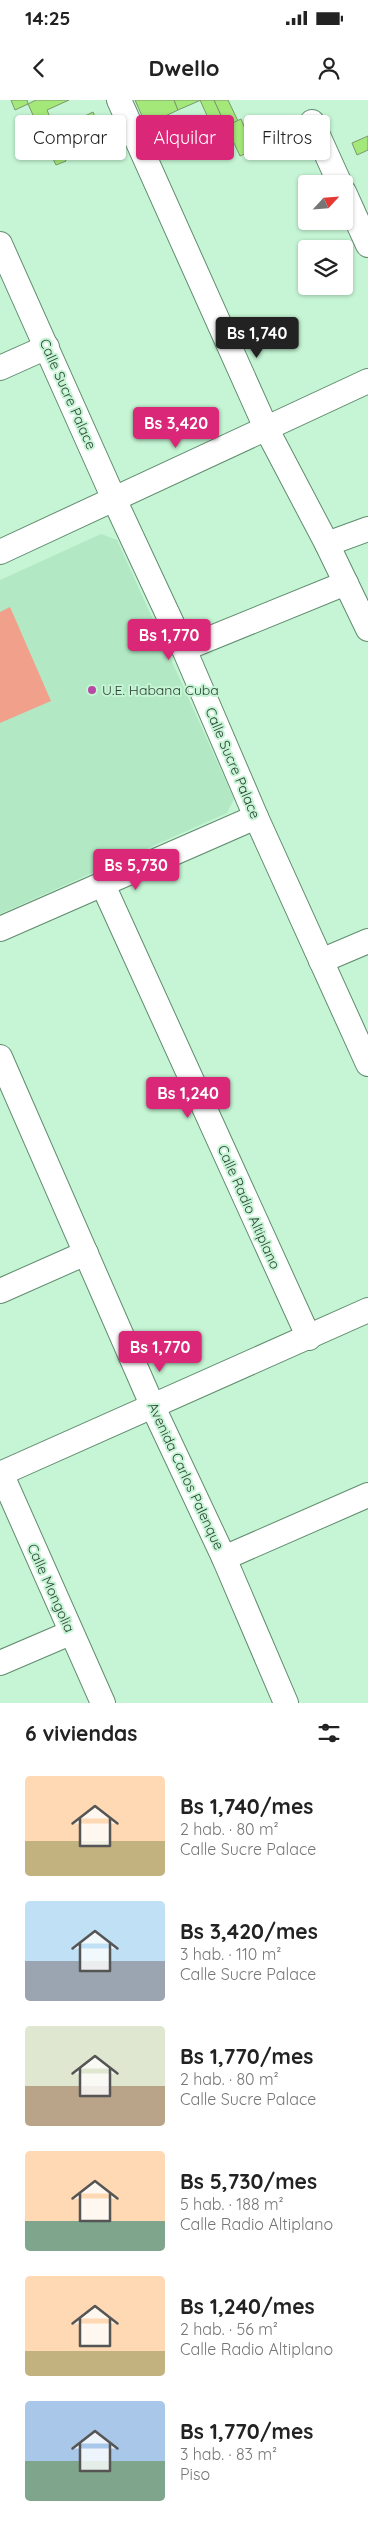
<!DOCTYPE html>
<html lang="es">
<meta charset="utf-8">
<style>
body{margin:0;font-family:Quicksand,sans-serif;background:#f6f6f6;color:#222;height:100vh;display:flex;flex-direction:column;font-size:19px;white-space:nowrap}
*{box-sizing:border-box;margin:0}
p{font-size:16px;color:#767676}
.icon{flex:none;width:28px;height:28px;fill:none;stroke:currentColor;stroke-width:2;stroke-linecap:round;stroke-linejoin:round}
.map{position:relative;height:1603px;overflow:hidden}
.drawer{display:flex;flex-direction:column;background:#fff;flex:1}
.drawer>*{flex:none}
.top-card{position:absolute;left:15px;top:15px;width:339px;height:45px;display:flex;gap:10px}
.needle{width:32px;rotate:64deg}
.buttons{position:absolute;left:298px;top:75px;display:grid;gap:10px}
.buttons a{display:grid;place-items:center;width:55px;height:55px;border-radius:5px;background:#fff;box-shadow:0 1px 4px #0004;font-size:25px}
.price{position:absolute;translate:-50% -42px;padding:0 11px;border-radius:5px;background:#db2777;color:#fff;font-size:16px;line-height:32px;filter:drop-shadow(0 1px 2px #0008)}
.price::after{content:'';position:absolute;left:50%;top:30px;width:15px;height:11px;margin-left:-8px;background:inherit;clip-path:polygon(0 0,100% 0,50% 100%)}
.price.on{background:#222;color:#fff}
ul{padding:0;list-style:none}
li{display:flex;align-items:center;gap:15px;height:125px;padding:0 25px}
li span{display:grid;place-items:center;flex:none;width:140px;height:100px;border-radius:5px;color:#555}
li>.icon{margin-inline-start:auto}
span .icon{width:60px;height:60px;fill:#fffc;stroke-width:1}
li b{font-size:21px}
h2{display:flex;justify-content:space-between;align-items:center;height:60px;padding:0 25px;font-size:21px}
.chip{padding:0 18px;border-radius:5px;background:#fff;box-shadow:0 1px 4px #0004;font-size:18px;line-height:45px}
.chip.on{background:#db2777;color:#fff}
.status{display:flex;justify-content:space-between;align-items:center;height:35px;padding:0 25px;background:#fff;direction:ltr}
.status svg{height:14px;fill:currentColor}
header{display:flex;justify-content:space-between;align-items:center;height:65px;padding:0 25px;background:#fff;font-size:22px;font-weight:700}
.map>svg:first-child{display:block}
.built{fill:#b2e9c4}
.green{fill:#f1a08c}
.building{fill:#a3e879;stroke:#7c976e}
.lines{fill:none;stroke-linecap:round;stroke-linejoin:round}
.street-casing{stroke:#608c6e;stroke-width:26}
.street{stroke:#fff;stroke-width:24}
.poi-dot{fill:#b848a5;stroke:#c5f5d4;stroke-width:2}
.labels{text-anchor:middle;stroke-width:4;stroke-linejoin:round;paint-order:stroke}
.street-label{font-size:14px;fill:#2d4033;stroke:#c5f5d4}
.poi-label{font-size:14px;fill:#2d4033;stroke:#c5f5d4;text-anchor:start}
</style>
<div class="status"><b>14:25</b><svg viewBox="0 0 49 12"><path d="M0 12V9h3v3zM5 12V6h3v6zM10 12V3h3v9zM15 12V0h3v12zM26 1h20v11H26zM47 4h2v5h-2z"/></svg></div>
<header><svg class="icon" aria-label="back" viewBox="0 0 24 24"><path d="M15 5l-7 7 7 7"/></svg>Dwello<svg class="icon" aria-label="person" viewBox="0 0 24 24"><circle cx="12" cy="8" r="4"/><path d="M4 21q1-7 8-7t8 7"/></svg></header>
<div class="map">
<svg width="368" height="1603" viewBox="0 0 368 1603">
<rect width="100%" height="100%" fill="#c5f5d4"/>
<polygon class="built" points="101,434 117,440 234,699 227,713 0,814 0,480"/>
<polygon class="green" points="10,507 51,601 0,623 0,512"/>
<g class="building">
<polygon points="11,0 27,0 28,4 15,10"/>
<polygon points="36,0 69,0 47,10 55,29 42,35 28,4"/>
<polygon points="135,0 174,0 178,10 146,25"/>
<polygon points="174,0 201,0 178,10"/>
<polygon points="200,0 214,0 226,26 214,31"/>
<polygon points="214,0 228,0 238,21 226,26"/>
<polygon points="93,12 96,19 86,23 83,17"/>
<polygon points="83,17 87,27 57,41 66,61 56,65 42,35"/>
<polygon points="241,19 254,50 240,56 226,26"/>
<polygon points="368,36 368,50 357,55 352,43"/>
</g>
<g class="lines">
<defs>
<g id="street">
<polyline points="119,0 266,328 327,444 368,529"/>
<polyline points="312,22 340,84"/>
<polyline points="344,92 368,145"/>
<polyline points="0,144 114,399 184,549 256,717 368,964"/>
<polyline points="0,268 47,247"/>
<polyline points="327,444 368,429"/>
<polyline points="0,452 368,281"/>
<polyline points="184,549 346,483"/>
<polyline points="103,785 309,1238"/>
<polyline points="0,829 256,717"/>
<polyline points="321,861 368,841"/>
<polyline points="0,957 153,1307 224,1458 286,1603"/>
<polyline points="0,1191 86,1153"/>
<polyline points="1,1373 103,1603"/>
<polyline points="0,1374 368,1210"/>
<polyline points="224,1458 368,1395"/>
<polyline points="0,1563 70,1533"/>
</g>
</defs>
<use href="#street" class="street-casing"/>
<use href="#street" class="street"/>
</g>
<circle class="poi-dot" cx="92" cy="590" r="5"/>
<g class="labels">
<g class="street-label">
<text transform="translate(68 294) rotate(66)" y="5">Calle Sucre Palace</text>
<text transform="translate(233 663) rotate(67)" y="5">Calle Sucre Palace</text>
<text transform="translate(249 1107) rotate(66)" y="5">Calle Radio Altiplano</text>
<text transform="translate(186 1376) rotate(65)" y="5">Avenida Carlos Palenque</text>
<text transform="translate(51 1488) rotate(66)" y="5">Calle Mongolia</text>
</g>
<g class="poi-label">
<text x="102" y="595">U.E. Habana Cuba</text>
</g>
</g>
</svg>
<div class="buttons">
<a><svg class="needle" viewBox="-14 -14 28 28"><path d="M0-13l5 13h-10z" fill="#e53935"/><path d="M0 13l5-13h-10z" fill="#767676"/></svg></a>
<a><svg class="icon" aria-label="layers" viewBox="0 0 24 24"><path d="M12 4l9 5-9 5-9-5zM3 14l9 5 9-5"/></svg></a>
</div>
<b class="price on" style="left:257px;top:259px">Bs 1,740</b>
<b class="price" style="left:176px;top:349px">Bs 3,420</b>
<b class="price" style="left:169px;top:561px">Bs 1,770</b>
<b class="price" style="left:136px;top:791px">Bs 5,730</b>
<b class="price" style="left:188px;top:1019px">Bs 1,240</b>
<b class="price" style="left:160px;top:1273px">Bs 1,770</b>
<div class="top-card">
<a class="chip">Comprar</a>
<a class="chip on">Alquilar</a>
<a class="chip">Filtros</a>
</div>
</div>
<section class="drawer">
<h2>6 viviendas<svg class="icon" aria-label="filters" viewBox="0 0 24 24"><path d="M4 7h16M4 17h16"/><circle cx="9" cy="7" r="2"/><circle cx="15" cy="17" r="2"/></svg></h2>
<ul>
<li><span style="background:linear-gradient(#ffd9b3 65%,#c2b280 0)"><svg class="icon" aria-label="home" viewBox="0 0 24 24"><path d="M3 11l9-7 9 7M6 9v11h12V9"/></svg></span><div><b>Bs 1,740/mes</b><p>2 hab. · 80 m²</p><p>Calle Sucre Palace</p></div></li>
<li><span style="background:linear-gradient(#bfe0f5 60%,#9aa5b1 0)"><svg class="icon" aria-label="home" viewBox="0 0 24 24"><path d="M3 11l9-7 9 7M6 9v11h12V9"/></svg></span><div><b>Bs 3,420/mes</b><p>3 hab. · 110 m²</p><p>Calle Sucre Palace</p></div></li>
<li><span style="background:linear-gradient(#dfe7d0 60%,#b9a48a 0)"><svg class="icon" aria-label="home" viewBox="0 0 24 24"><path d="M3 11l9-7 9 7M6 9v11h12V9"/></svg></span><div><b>Bs 1,770/mes</b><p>2 hab. · 80 m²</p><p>Calle Sucre Palace</p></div></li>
<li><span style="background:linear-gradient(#ffd9b3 70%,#7fa58c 0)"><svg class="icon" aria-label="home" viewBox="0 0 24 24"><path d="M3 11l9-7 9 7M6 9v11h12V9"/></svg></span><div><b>Bs 5,730/mes</b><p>5 hab. · 188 m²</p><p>Calle Radio Altiplano</p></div></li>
<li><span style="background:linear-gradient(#ffd9b3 75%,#c2b280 0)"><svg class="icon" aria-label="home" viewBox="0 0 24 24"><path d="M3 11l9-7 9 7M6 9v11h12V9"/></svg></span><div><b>Bs 1,240/mes</b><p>2 hab. · 56 m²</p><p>Calle Radio Altiplano</p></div></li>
<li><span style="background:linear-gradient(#a9c7e8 60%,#7fa58c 0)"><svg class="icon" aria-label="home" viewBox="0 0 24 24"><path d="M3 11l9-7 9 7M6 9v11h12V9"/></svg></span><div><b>Bs 1,770/mes</b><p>3 hab. · 83 m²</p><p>Piso</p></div></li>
</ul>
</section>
